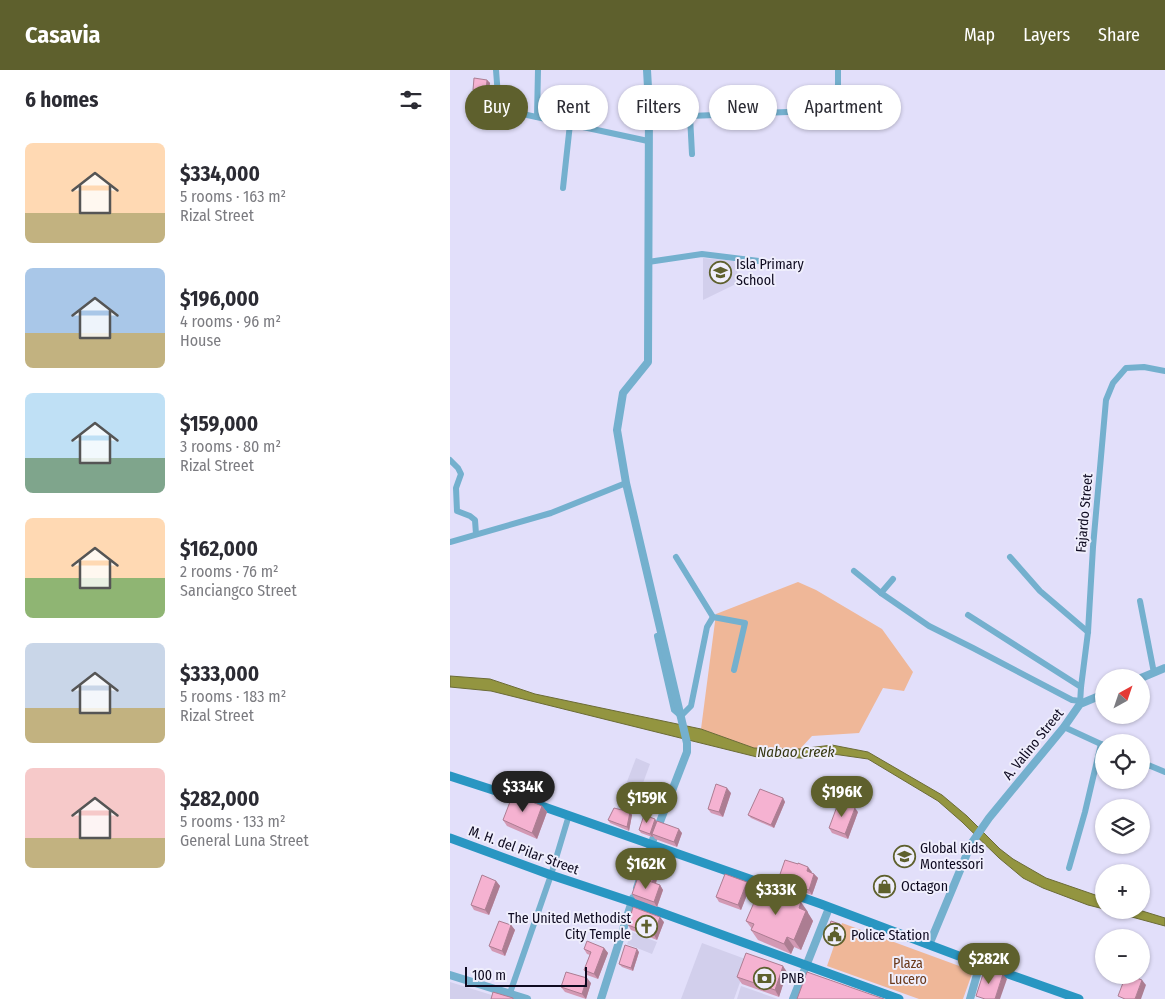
<!DOCTYPE html>
<meta charset="utf-8">
<style>
body{margin:0;font-family:"Fira Sans Condensed",sans-serif;background:#f2f2f3;color:#2b2b33;height:100vh;display:flex;flex-direction:column;font-size:19px;white-space:nowrap}
*{box-sizing:border-box;margin:0}
p{font-size:16px;color:#7c7c81}
.icon{flex:none;width:28px;height:28px;fill:none;stroke:currentColor;stroke-width:2;stroke-linecap:round;stroke-linejoin:round}
.map{position:relative;flex:1;overflow:hidden}
.drawer{display:flex;flex-direction:column;background:#fff;width:450px}
.drawer>*{flex:none}
.hud{position:absolute;left:15px;top:15px;width:475px;height:45px;display:flex;gap:10px}
.needle{width:32px;rotate:40deg}
.tools{position:absolute;left:645px;top:599px;display:grid;gap:10px}
.tools a{display:grid;place-items:center;width:55px;height:55px;border-radius:50%;background:#fff;box-shadow:0 1px 4px #0004;font-size:25px}
.scale{position:absolute;left:15px;bottom:12px;width:122px;box-sizing:border-box;padding-left:5px;border:2px solid #0e0a20;border-top:0;font-size:14px;line-height:18px;white-space:nowrap;color:#0e0a20;-webkit-text-stroke:4px #efeefc;paint-order:stroke}
.price{position:absolute;translate:-50% -42px;padding:0 11px;border-radius:18px;background:#5e602d;color:#fff;font-size:16px;line-height:32px;filter:drop-shadow(0 1px 2px #0008)}
.price::after{content:'';position:absolute;left:50%;top:30px;width:15px;height:11px;margin-left:-8px;background:inherit;clip-path:polygon(0 0,100% 0,50% 100%)}
.price.on{background:#222;color:#fff}
ul{padding:0;list-style:none}
li{display:flex;align-items:center;gap:15px;height:125px;padding:0 25px}
li span{display:grid;place-items:center;flex:none;width:140px;height:100px;border-radius:8px;color:#555}
li>.icon{margin-inline-start:auto}
span .icon{width:60px;height:60px;fill:#fffc;stroke-width:1}
li b{font-size:21px}
h2{display:flex;justify-content:space-between;align-items:center;height:60px;padding:0 25px;font-size:21px}
.pill{padding:0 18px;border-radius:22px;background:#fff;box-shadow:0 1px 4px #0004;font-size:18px;line-height:45px}
.pill.on{background:#5e602d;color:#fff}
header{display:flex;align-items:center;gap:30px;box-sizing:border-box;height:70px;padding:0 25px;background:#5e602d;color:#fff}
header strong{font-size:24px}
nav{display:flex;gap:28px;margin-inline-start:auto;font-size:18px}
main{display:flex;flex:1;min-height:0}
.map>svg:first-child{display:block}
.built{fill:#d2cfec}
.green{fill:#efb798}
.water{fill:#939540;stroke:#6b6b36}
.lines{fill:none;stroke-linecap:round;stroke-linejoin:round}
.minor{stroke:#74b0ce;stroke-width:6}
.tertiary{stroke:#74b0ce;stroke-width:8}
.secondary{stroke:#2996c2;stroke-width:9}
.wall{fill:#d399b4}
.shaded-wall{fill:#ac7d92}
.building{fill:#f5b2d1;stroke:#ac7d92}
.labels{text-anchor:middle;stroke-width:4;stroke-linejoin:round;paint-order:stroke}
.poi-label{font-size:14px;fill:#0e0a20;stroke:#efeefc;text-anchor:start}
.street-label{font-size:14px;fill:#0e0a20;stroke:#efeefc}
.park-label{font-size:14px;fill:#6b391a;stroke:#efeefc}
.water-label{font-size:15px;font-style:italic;fill:#373813;stroke:#efeefc}
</style>
<header>
<strong>Casavia</strong>
<nav><a>Map</a><a>Layers</a><a>Share</a></nav>
</header>
<main>
<section class="drawer">
<h2>6 homes<svg class="icon" aria-label="filters" viewBox="0 0 24 24"><path d="M4 7h16M4 17h16"/><circle cx="9" cy="7" r="2"/><circle cx="15" cy="17" r="2"/></svg></h2>
<ul>
<li><span style="background:linear-gradient(#ffd9b3 70%,#c2b280 0)"><svg class="icon" aria-label="home" viewBox="0 0 24 24"><path d="M3 11l9-7 9 7M6 9v11h12V9"/></svg></span><div><b>$334,000</b><p>5 rooms · 163 m²</p><p>Rizal Street</p></div></li>
<li><span style="background:linear-gradient(#a9c7e8 65%,#c2b280 0)"><svg class="icon" aria-label="home" viewBox="0 0 24 24"><path d="M3 11l9-7 9 7M6 9v11h12V9"/></svg></span><div><b>$196,000</b><p>4 rooms · 96 m²</p><p>House</p></div></li>
<li><span style="background:linear-gradient(#bfe0f5 65%,#7fa58c 0)"><svg class="icon" aria-label="home" viewBox="0 0 24 24"><path d="M3 11l9-7 9 7M6 9v11h12V9"/></svg></span><div><b>$159,000</b><p>3 rooms · 80 m²</p><p>Rizal Street</p></div></li>
<li><span style="background:linear-gradient(#ffd9b3 60%,#8fb573 0)"><svg class="icon" aria-label="home" viewBox="0 0 24 24"><path d="M3 11l9-7 9 7M6 9v11h12V9"/></svg></span><div><b>$162,000</b><p>2 rooms · 76 m²</p><p>Sanciangco Street</p></div></li>
<li><span style="background:linear-gradient(#c9d6e8 65%,#c2b280 0)"><svg class="icon" aria-label="home" viewBox="0 0 24 24"><path d="M3 11l9-7 9 7M6 9v11h12V9"/></svg></span><div><b>$333,000</b><p>5 rooms · 183 m²</p><p>Rizal Street</p></div></li>
<li><span style="background:linear-gradient(#f6c9c9 70%,#c2b280 0)"><svg class="icon" aria-label="home" viewBox="0 0 24 24"><path d="M3 11l9-7 9 7M6 9v11h12V9"/></svg></span><div><b>$282,000</b><p>5 rooms · 133 m²</p><p>General Luna Street</p></div></li>
</ul>
</section>
<div class="map">
<svg width="715" height="929" viewBox="0 0 715 929">
<rect width="100%" height="100%" fill="#e2dffa"/>
<g class="built">
<polygon points="253,188 284,191 290,212 253,230"/>
<polygon points="186,688 200,694 182,743 167,738"/>
<polygon points="182,862 207,872 202,884 177,874"/>
<polygon points="252,873 298,890 284,929 231,929"/>
<polygon points="0,912 48,927 47,929 0,929"/>
<polygon points="291,916 328,929 287,929"/>
</g>
<g class="green">
<polygon points="348,512 366,520 432,559 463,602 454,621 433,618 409,663 362,666 350,679 304,678 251,659 266,544"/>
<polygon points="392,853 523,901 513,929 469,929 377,896"/>
</g>
<g class="water">
<polygon points="0,606 40,609 85,624 251,659 304,678 350,679 382,675 418,682 492,725 517,746 550,779 563,789 596,808 654,828 654,839 638,835 593,818 573,808 549,788 512,752 488,731 418,689 383,684 352,688 307,687 41,621 0,617"/>
<polygon points="656,840 689,840 715,848 715,856"/>
</g>
<g class="lines">
<g class="minor">
<polyline points="46,0 49,39 198,71"/>
<polyline points="87,47 88,0"/>
<polyline points="242,84 240,46 388,40 388,0"/>
<polyline points="113,118 120,54"/>
<polyline points="198,192 252,184 309,191"/>
<polyline points="0,390 8,398 11,404 6,418 7,441 20,446 25,450 26,464"/>
<polyline points="0,472 101,443 176,413"/>
<polyline points="226,487 263,547"/>
<polyline points="560,487 590,521 638,562"/>
<polyline points="404,501 431,523 479,556 523,578 622,630 630,631"/>
<polyline points="431,523 443,509"/>
<polyline points="690,531 704,603"/>
<polyline points="518,545 631,617"/>
<polyline points="207,566 224,640 231,646 241,636 257,557 263,547 295,553 284,600"/>
<polyline points="630,634 631,617 638,562 643,477 656,330 663,313 676,298 694,297 715,301"/>
<polyline points="614,657 653,675"/>
<polyline points="691,692 715,702"/>
<polyline points="619,798 635,742 651,674"/>
<polyline points="60,923 101,805 119,745"/>
</g>
<g class="tertiary">
<polyline points="691,608 715,598"/>
<polyline points="187,818 201,775 237,682 237,673 176,413 167,360 173,323 198,292 199,35 197,0"/>
<polyline points="479,875 521,774 539,748 614,657 630,634 654,624"/>
<polyline points="0,905 77,929"/>
<polyline points="151,929 183,828"/>
<polyline points="343,929 379,838"/>
<polyline points="520,929 530,894"/>
</g>
<g class="secondary">
<polyline points="0,706 71,729"/>
<polyline points="83,733 371,834 530,894 629,929"/>
<polyline points="0,768 101,805 182,832 449,929"/>
</g>
</g>
<g class="wall">
<polygon points="37,10 40,13 38,25 25,23 23,20"/>
<polygon points="281,723 273,747 261,743 258,739"/>
<polygon points="333,728 335,732 324,758 301,748 298,745"/>
<polygon points="92,736 97,742 87,769 57,756 53,750"/>
<polygon points="180,742 182,745 179,761 160,753 158,750"/>
<polygon points="408,742 398,769 382,763 379,758"/>
<polygon points="207,751 232,763 227,777 205,769 203,766 202,767 191,763 189,760"/>
<polygon points="216,787 210,806 208,805 206,814 210,815 213,820 207,837 185,829 182,824 190,808"/>
<polygon points="362,802 361,803 364,804 368,808 362,825 332,814 328,810"/>
<polygon points="46,811 50,816 39,845 24,840 21,835"/>
<polygon points="297,812 300,817 291,840 269,832 266,827"/>
<polygon points="358,842 358,843 363,851 351,880 344,877 341,884 308,870 301,860 302,859 296,851"/>
<polygon points="214,852 207,870 181,860 178,855"/>
<polygon points="390,854 392,858 386,875 377,872 375,869"/>
<polygon points="61,855 65,860 55,886 42,881 39,876"/>
<polygon points="154,878 158,883 148,909 137,905 134,900 140,885 137,884 134,879"/>
<polygon points="189,882 183,901 172,897 169,894"/>
<polygon points="337,902 329,927 292,914 287,907"/>
<polygon points="141,913 136,929 115,922 111,917"/>
</g>
<g class="shaded-wall">
<polygon points="37,10 40,13 38,25 36,22"/>
<polygon points="277,718 281,723 273,747 269,742"/>
<polygon points="333,728 335,732 324,758 321,755"/>
<polygon points="92,736 97,742 87,769 82,763"/>
<polygon points="405,738 408,742 398,769 395,764"/>
<polygon points="180,742 182,745 179,761 177,757"/>
<polygon points="205,749 208,753 202,764 203,766 202,767 200,764"/>
<polygon points="229,759 232,763 227,777 224,772"/>
<polygon points="214,784 216,787 210,806 208,802"/>
<polygon points="358,797 362,802 360,806 357,801"/>
<polygon points="206,802 208,805 205,816 202,813"/>
<polygon points="364,804 368,808 362,825 359,820"/>
<polygon points="46,811 50,816 39,845 35,840"/>
<polygon points="297,812 300,817 291,840 288,835"/>
<polygon points="210,815 213,820 207,837 204,832"/>
<polygon points="351,832 358,842 358,843 363,851 351,880 344,870 349,838"/>
<polygon points="210,847 214,852 207,870 204,865"/>
<polygon points="390,854 392,858 386,875 384,872"/>
<polygon points="61,855 65,860 55,886 52,881"/>
<polygon points="337,867 344,877 341,884 334,874"/>
<polygon points="154,878 158,883 148,909 144,904"/>
<polygon points="187,879 189,882 183,901 181,898"/>
<polygon points="333,896 337,902 329,927 325,920"/>
<polygon points="553,904 557,909 550,929 545,929"/>
<polygon points="137,908 141,913 136,929 132,924"/>
<polygon points="692,910 696,915 691,929 685,929"/>
</g>
<g class="building">
<polygon points="24,8 37,10 36,22 23,20"/>
<polygon points="266,714 277,718 269,742 258,739"/>
<polygon points="310,719 333,728 321,755 298,745"/>
<polygon points="63,724 92,736 82,763 53,750"/>
<polygon points="389,731 405,738 395,764 379,758"/>
<polygon points="164,738 180,742 177,757 158,750"/>
<polygon points="194,745 205,749 200,764 189,760"/>
<polygon points="207,751 229,759 224,772 202,764"/>
<polygon points="200,779 214,784 208,802 206,802 202,813 190,808"/>
<polygon points="335,790 348,794 348,793 358,797 357,801 364,804 359,820 328,810"/>
<polygon points="275,804 297,812 288,835 266,827"/>
<polygon points="32,805 46,811 35,840 21,835"/>
<polygon points="188,807 210,815 204,832 182,824"/>
<polygon points="317,818 351,832 349,838 356,841 344,870 337,867 334,874 301,860 304,854 296,851 309,821 315,824"/>
<polygon points="183,837 210,847 204,865 178,855"/>
<polygon points="49,851 61,855 52,881 39,876"/>
<polygon points="381,851 390,854 384,872 375,869"/>
<polygon points="137,871 154,878 144,904 134,900 141,882 134,879"/>
<polygon points="175,875 187,879 181,898 169,894"/>
<polygon points="296,883 333,896 325,920 287,907"/>
<polygon points="535,898 553,904 545,929 535,929 526,926"/>
<polygon points="116,902 137,908 132,924 111,917"/>
<polygon points="357,902 434,929 347,929"/>
<polygon points="676,905 679,905 692,910 685,929 675,929 668,926"/>
<polygon points="43,922 63,928 63,929 41,929"/>
</g>
<defs>
<symbol id="school-ring" viewBox="-11 -11 22 22"><circle r="9.5" fill="#efeefc" stroke="#5e602d" stroke-width="1.5"/><path d="M0-5L7-2L0 1L-7-2ZM-4 1L0 2.5L4 1V4Q0 6-4 4Z" fill="#5e602d"/></symbol>
<symbol id="shop-ring" viewBox="-11 -11 22 22"><circle r="9.5" fill="#efeefc" stroke="#5e602d" stroke-width="1.5"/><path d="M-5-2.5h2.3a2.7 3.5 0 0 1 5.4 0H5L5.5 6h-11ZM-1.5-2.5h3a1.5 2.3 0 0 0-3 0Z" fill="#5e602d"/></symbol>
<symbol id="church-ring" viewBox="-11 -11 22 22"><circle r="9.5" fill="#efeefc" stroke="#5e602d" stroke-width="1.5"/><path d="M-1.2-6h2.4v3.5h3.3v2.4h-3.3V6h-2.4V-.1h-3.3v-2.4h3.3Z" fill="#5e602d"/></symbol>
<symbol id="civic-ring" viewBox="-11 -11 22 22"><circle r="9.5" fill="#efeefc" stroke="#5e602d" stroke-width="1.5"/><path d="M-.6-6.5H3V-4.5H.6V-3L4-1V1h2V6H-6V1h2V-1L-.6-3ZM-1.2 2.5V6h2.4V2.5Z" fill="#5e602d"/></symbol>
<symbol id="bank-ring" viewBox="-11 -11 22 22"><circle r="9.5" fill="#efeefc" stroke="#5e602d" stroke-width="1.5"/><path d="M-6-4H6V4H-6ZM0-2.3a2.3 2.3 0 1 0 0 4.6a2.3 2.3 0 1 0 0-4.6Z" fill="#5e602d"/></symbol>
</defs>
<g fill-rule="evenodd">
<use href="#school-ring" x="258" y="190" width="25" height="25"/>
<use href="#school-ring" x="442" y="774" width="25" height="25"/>
<use href="#shop-ring" x="422" y="804" width="25" height="25"/>
<use href="#church-ring" x="184" y="844" width="25" height="25"/>
<use href="#civic-ring" x="372" y="852" width="25" height="25"/>
<use href="#bank-ring" x="302" y="896" width="25" height="25"/>
</g>
<g class="labels">
<g class="poi-label">
<text x="286" y="199">Isla Primary<tspan x="286" dy="16">School</tspan></text>
<text x="470" y="783">Global Kids<tspan x="470" dy="16">Montessori</tspan></text>
<text x="451" y="821">Octagon</text>
<text x="181" y="853" text-anchor="end">The United Methodist<tspan x="181" dy="16">City Temple</tspan></text>
<text x="401" y="870">Police Station</text>
<text x="331" y="913">PNB</text>
</g>
<g class="street-label">
<text transform="translate(634 443) rotate(-85)" y="5">Fajardo Street</text>
<text transform="translate(583 674) rotate(-51)" y="5">A. Valino Street</text>
<text transform="translate(74 780) rotate(20)" y="5">M. H. del Pilar Street</text>
</g>
<g class="park-label">
<text x="458" y="898">Plaza<tspan x="458" dy="16">Lucero</tspan></text>
</g>
<g class="water-label">
<text x="346" y="687">Nabao Creek</text>
</g>
</g>
</svg>
<div class="tools">
<a><svg class="needle" viewBox="-14 -14 28 28"><path d="M0-13l5 13h-10z" fill="#e53935"/><path d="M0 13l5-13h-10z" fill="#7c7c81"/></svg></a>
<a><svg class="icon" aria-label="locate" viewBox="0 0 24 24"><circle cx="12" cy="12" r="6"/><path d="M12 2v4M12 18v4M2 12h4M18 12h4"/></svg></a>
<a><svg class="icon" aria-label="layers" viewBox="0 0 24 24"><path d="M12 4l9 5-9 5-9-5zM3 14l9 5 9-5"/></svg></a>
<a>+</a>
<a>−</a>
</div>
<div class="scale">100 m</div>
<b class="price on" style="left:73px;top:743px">$334K</b>
<b class="price" style="left:392px;top:748px">$196K</b>
<b class="price" style="left:197px;top:754px">$159K</b>
<b class="price" style="left:196px;top:820px">$162K</b>
<b class="price" style="left:326px;top:846px">$333K</b>
<b class="price" style="left:539px;top:915px">$282K</b>
<div class="hud">
<a class="pill on">Buy</a>
<a class="pill">Rent</a>
<a class="pill">Filters</a>
<a class="pill">New</a>
<a class="pill">Apartment</a>
</div>
</div>
</main>
